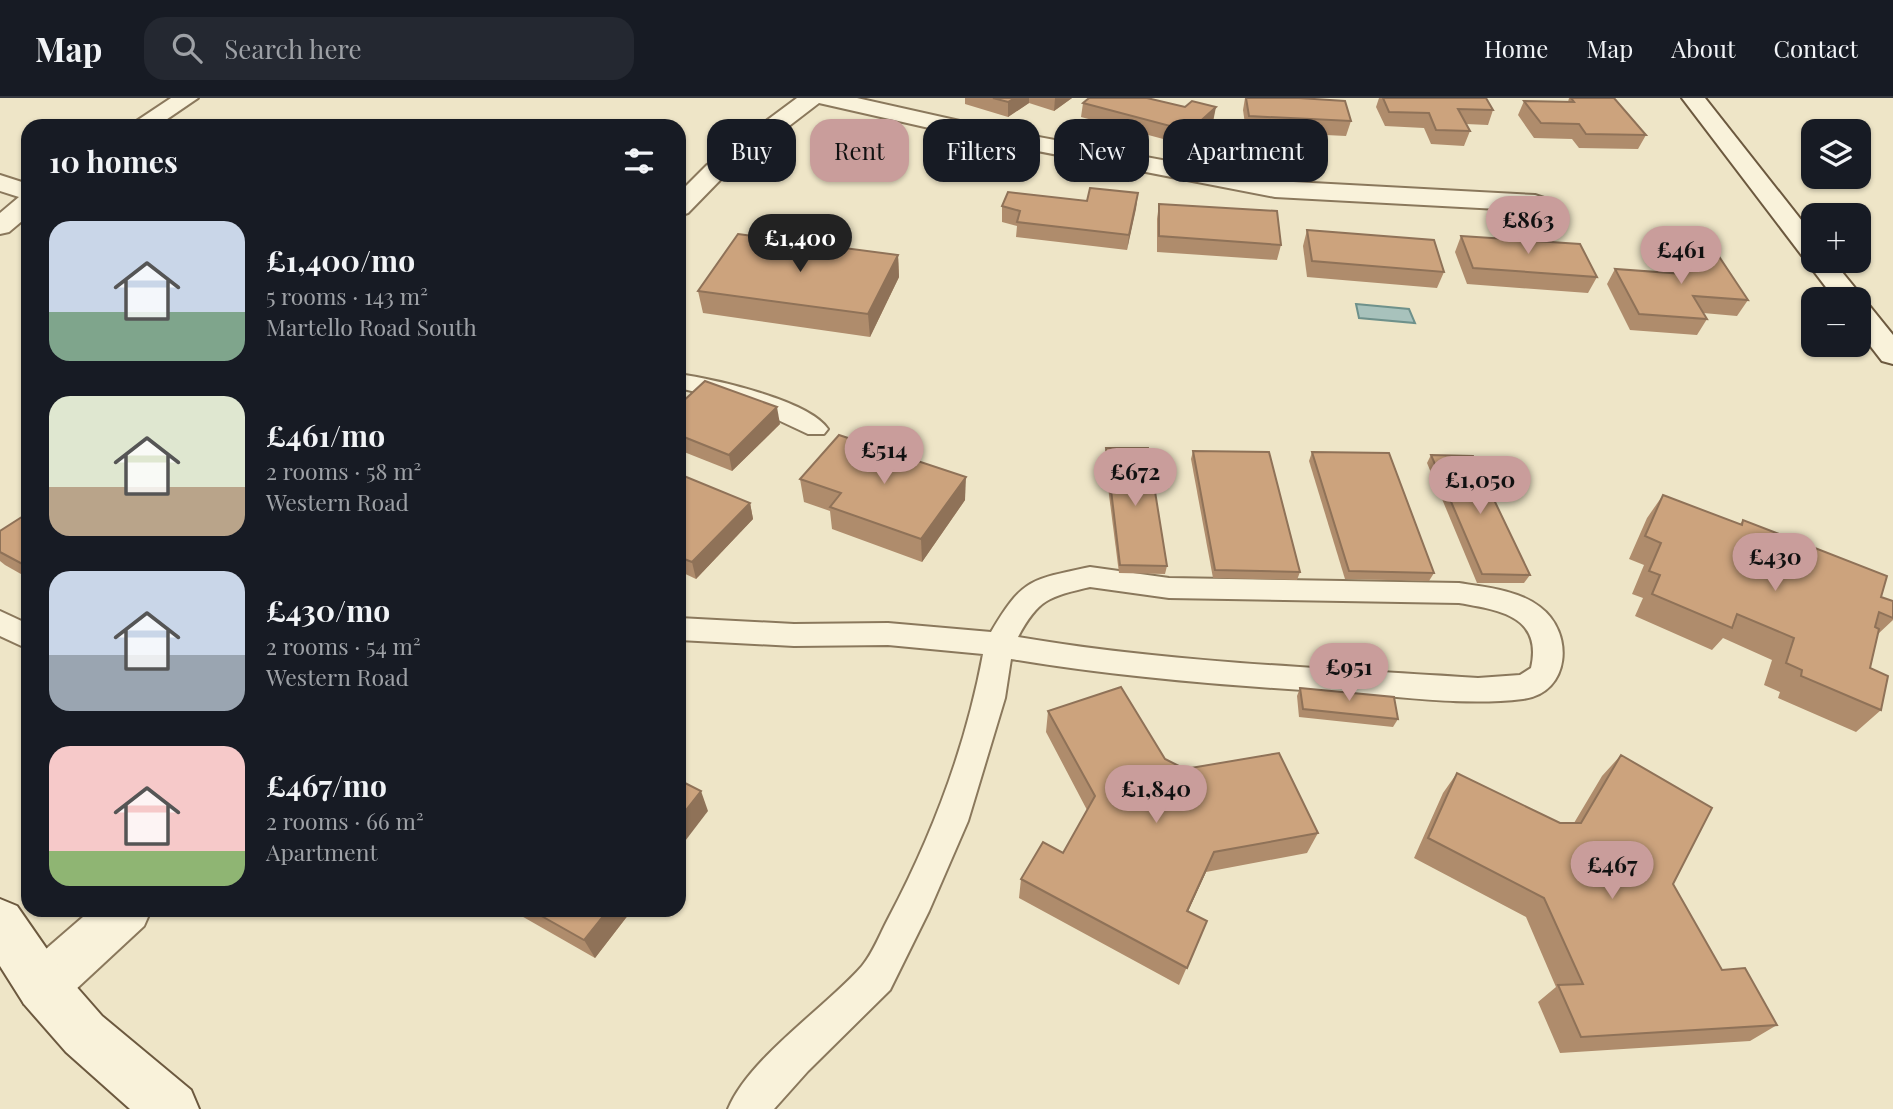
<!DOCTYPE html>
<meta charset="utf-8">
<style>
body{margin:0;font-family:"Playfair Display",serif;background:#242831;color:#f1f3f6;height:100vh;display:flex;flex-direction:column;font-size:26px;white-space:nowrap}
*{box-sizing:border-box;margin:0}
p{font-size:23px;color:#9ea1a6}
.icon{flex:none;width:38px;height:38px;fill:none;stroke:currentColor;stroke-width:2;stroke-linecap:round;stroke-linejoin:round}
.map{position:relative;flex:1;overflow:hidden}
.sheet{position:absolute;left:21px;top:21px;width:665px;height:798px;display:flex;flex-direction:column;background:#171b24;border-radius:21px;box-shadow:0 2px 5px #0004}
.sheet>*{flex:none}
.top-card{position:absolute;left:707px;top:21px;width:665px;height:63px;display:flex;gap:14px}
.tools{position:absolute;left:1801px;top:21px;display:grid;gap:14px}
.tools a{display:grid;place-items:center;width:70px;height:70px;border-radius:14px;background:#171b24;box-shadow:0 2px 5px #0004;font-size:35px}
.price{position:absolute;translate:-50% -60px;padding:0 16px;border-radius:24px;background:#c99d9b;color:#111;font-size:23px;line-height:46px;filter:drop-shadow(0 2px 4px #0008)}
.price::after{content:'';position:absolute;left:50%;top:42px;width:21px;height:16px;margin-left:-10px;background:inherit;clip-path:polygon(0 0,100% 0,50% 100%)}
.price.active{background:#222;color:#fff}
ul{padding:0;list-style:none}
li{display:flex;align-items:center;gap:21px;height:175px;padding:0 28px}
li span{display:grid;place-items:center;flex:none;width:196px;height:140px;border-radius:21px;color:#555}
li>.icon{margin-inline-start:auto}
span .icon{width:84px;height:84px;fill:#fffc;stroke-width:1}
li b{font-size:30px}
h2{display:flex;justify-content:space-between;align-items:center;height:84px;padding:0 28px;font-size:30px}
.tag{padding:0 24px;border-radius:21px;background:#171b24;box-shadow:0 2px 5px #0004;font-size:24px;line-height:63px}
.tag.active{background:#c99d9b;color:#111}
header{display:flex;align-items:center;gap:42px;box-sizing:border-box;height:98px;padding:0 35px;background:#171b24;border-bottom:2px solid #363941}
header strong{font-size:33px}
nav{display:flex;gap:38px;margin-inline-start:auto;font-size:24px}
.search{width:490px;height:63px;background:#242831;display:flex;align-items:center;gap:18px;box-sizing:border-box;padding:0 24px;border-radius:21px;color:#9ea1a6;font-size:26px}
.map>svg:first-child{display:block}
.water{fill:#a8c2bc;stroke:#6e918b;stroke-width:2}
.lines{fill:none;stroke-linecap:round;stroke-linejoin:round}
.lane-casing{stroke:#8a785c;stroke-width:4}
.street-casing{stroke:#8a785c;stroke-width:4}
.secondary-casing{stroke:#6c593f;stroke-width:4}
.lane{fill:#f9f2da;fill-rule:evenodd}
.street{fill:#f9f2da;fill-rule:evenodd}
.secondary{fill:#f9f2da;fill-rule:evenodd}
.wall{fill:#af8c6c}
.shaded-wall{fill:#8f7258}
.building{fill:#cca37d;stroke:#8f7258;stroke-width:2}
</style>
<header>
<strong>Map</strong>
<div class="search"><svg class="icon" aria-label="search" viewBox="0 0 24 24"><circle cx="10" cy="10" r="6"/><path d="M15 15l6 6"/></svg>Search here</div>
<nav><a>Home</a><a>Map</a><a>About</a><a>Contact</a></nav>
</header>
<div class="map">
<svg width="1893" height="1011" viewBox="0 0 1893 1011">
<rect width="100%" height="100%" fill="#eee5c7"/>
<polygon class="water" points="1356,206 1409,211 1415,225 1359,220"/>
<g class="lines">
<defs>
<g id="lane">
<path d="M679 276C713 281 809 302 828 331L824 336H808L742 305 679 290Z"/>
<path d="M1090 469 1169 480 1459 485C1485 489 1518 492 1540 509 1574 534 1571 595 1523 601 1466 608 1406 599 1349 595 1236 588 1123 580 1011 561L1005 600 968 723 929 813 890 892 808 973 774 1011H728C749 960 825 910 862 868 873 855 880 836 888 821 932 738 966 648 983 556L888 547 794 548 679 542V520L794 526 888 525 991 534C1023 480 1030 482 1090 469ZM1090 489 1169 500 1459 505C1499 512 1543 518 1531 570L1520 577 1478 580C1325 570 1170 565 1018 539 1039 500 1049 499 1090 489Z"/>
<polygon points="0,513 28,526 28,551 0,538"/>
</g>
<g id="street">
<polygon points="171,0 198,0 157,28 129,28"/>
<polygon points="797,0 857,0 991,30 1275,83 1535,97 1544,100 1548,105 1544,110 1535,113 1275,99 991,44 819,5 725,77 688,115 679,118 679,95 707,67"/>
<polygon points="0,77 28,86 28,118 9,134 0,136 0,115 19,99 0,93"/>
<polygon points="91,812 151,812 144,828 60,906 42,913 24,906 17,888 24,870"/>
</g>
<g id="secondary">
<polygon points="1682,0 1705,0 1813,137 1813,163 1833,163 1864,201 1862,204 1868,206 1893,237 1893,266 1882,263 1858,232 1858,201 1835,201"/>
<polygon points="0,801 17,808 60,870 102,918 191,992 199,1011 130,1011 66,954 24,906 0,868"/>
</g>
</defs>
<use href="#lane" class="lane-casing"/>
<use href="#street" class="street-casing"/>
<use href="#secondary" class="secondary-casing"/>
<use href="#lane" class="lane"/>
<use href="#street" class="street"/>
<use href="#secondary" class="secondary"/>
</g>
<g class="wall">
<polygon points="965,0 1072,0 1054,13 1029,5 1008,19 965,6"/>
<polygon points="1245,0 1299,0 1351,23 1346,38 1246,33 1243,12"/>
<polygon points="1379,0 1486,0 1493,12 1488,27 1466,26 1470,33 1464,48 1431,46 1424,30 1385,28 1376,9"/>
<polygon points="1569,0 1614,0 1646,37 1638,51 1579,50 1572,41 1534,40 1518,17 1524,3 1568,4"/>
<polygon points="1154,2 1213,24 1192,44 1171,39 1167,42 1081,19 1083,5"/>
<polygon points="1138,95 1127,152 1016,139 1017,128 1002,124 1002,108 1087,103"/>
<polygon points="1159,106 1281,147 1277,162 1157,154 1157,121"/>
<polygon points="1307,132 1444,174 1437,190 1307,179 1303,148"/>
<polygon points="1461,138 1597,179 1588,195 1467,186 1455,154"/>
<polygon points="1671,153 1748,202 1737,218 1703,215 1707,221 1697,237 1630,232 1607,186 1615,171 1665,174 1662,169"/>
<polygon points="898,157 899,179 870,239 703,215 698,193"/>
<polygon points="679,307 780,326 732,373 679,352"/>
<polygon points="1106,350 1167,468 1165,476 1119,475 1104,358"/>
<polygon points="1193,353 1300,474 1297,482 1213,480 1191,361"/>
<polygon points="1312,354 1434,475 1429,483 1345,481 1309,363"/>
<polygon points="1431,357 1530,477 1524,485 1477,485 1427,365"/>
<polygon points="679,376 750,405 753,421 696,481 679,473"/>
<polygon points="800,381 965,402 922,464 832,431 830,413 804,404"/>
<polygon points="1663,397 1740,426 1743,422 1881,499 1893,503 1893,522 1878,536 1870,570 1881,612 1856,634 1778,600 1780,594 1764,587 1772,562 1723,540 1712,552 1635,518 1643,500 1632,496 1644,467 1629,461 1647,420"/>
<polygon points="28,415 28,480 5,467 0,463 0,433"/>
<polygon points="1300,590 1398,621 1393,629 1299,619 1297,598"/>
<polygon points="1048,613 1165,661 1318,735 1307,755 1206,774 1188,813 1207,823 1179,887 1019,800 1021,781 1063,755 1087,712 1046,634"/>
<polygon points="1621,657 1673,786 1722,872 1777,927 1750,943 1560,955 1538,904 1556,889 1526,819 1414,760 1443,695 1457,675 1560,725 1574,725 1602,678"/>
<polygon points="511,812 632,812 595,860"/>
</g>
<g class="shaded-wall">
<polygon points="1015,0 1029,0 1029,5 1008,19 1008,4"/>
<polygon points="1055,0 1072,0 1054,13"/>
<polygon points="1216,9 1213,24 1192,44 1194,29"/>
<polygon points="1174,24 1171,39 1167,42 1170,28"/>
<polygon points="1138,95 1136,111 1127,152 1129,137"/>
<polygon points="898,157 899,179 870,239 868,216"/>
<polygon points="777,309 780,326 732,373 729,357"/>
<polygon points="966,379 965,402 922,464 921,441"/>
<polygon points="750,405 753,421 696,481 692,464"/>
<polygon points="701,693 708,713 679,751 679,721"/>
<polygon points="1214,754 1206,774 1180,831 1187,813"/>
<polygon points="608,812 632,812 595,860 584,842"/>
</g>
<g class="building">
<polygon points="993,0 1015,0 1008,4"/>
<polygon points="1089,0 1147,0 1185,9 1192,3 1216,9 1194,29 1174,24 1170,28 1083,5"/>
<polygon points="1246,0 1299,0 1345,3 1351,23 1249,18"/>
<polygon points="1383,0 1486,0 1493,12 1458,11 1470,33 1436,32 1429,15 1389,14"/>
<polygon points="1571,0 1614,0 1646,37 1586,36 1579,26 1541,25 1524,3 1574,4"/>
<polygon points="1090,90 1138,95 1129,137 1017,124 1020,113 1002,108 1008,94 1087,103"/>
<polygon points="1159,106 1277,113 1281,147 1159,138"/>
<polygon points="1307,132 1434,142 1444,174 1312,163"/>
<polygon points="738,136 898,157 868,216 698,193"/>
<polygon points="1461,138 1580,146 1597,179 1473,170"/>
<polygon points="1671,153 1718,157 1748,202 1693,198 1707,221 1639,216 1615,171 1685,176"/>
<polygon points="705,283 777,309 729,357 679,337 679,307"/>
<polygon points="839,337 966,379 921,441 830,409 841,395 800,381"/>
<polygon points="1106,350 1148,350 1167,468 1120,467"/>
<polygon points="1193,353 1269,354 1300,474 1215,472"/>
<polygon points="1312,354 1389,355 1434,475 1349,473"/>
<polygon points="1431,357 1473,358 1530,477 1482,476"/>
<polygon points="679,376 750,405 692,464 679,459"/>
<polygon points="1663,397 1742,427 1743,422 1887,478 1881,499 1893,503 1893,520 1879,514 1875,529 1879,531 1870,570 1888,578 1881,612 1801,578 1802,572 1786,565 1794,540 1737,516 1732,530 1652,496 1660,477 1649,473 1661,445 1645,438"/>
<polygon points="28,415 28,469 0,454 0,433"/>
<polygon points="1121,589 1165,661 1185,671 1279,655 1318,735 1214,754 1187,813 1207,823 1187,870 1021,781 1043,744 1063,755 1095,698 1048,613"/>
<polygon points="1300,590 1394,599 1398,621 1303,611"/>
<polygon points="1621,657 1712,710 1673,786 1722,872 1745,870 1777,927 1581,939 1558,887 1583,886 1544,800 1428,740 1457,675 1560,725 1581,725"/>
<polygon points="679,682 701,693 679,721"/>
<polygon points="531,812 608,812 584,842"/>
</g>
</svg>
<div class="tools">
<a><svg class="icon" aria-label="layers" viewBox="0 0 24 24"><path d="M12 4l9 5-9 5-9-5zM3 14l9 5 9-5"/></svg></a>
<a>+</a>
<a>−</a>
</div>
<b class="price" style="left:1528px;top:158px">£863</b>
<b class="price active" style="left:800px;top:176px">£1,400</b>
<b class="price" style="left:1681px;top:188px">£461</b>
<b class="price" style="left:884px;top:388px">£514</b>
<b class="price" style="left:1135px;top:410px">£672</b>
<b class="price" style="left:1480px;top:418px">£1,050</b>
<b class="price" style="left:1775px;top:495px">£430</b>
<b class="price" style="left:1349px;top:605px">£951</b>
<b class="price" style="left:1156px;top:727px">£1,840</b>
<b class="price" style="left:1612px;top:803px">£467</b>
<div class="top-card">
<a class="tag">Buy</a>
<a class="tag active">Rent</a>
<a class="tag">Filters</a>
<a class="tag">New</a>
<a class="tag">Apartment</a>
</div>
<section class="sheet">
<h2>10 homes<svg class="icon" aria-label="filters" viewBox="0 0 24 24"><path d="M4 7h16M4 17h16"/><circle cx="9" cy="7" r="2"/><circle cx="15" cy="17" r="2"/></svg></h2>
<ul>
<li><span style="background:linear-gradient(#c9d6e8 65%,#7fa58c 0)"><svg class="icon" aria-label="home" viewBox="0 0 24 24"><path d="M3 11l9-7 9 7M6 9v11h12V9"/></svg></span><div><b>£1,400/mo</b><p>5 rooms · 143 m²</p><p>Martello Road South</p></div></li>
<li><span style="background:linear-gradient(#dfe7d0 65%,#b9a48a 0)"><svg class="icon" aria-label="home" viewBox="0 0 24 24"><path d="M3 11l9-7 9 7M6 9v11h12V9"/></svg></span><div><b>£461/mo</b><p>2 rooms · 58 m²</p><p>Western Road</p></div></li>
<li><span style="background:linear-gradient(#c9d6e8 60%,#9aa5b1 0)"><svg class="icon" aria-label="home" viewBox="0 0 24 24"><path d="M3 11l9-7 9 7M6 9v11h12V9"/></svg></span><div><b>£430/mo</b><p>2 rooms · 54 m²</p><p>Western Road</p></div></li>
<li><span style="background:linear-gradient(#f6c9c9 75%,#8fb573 0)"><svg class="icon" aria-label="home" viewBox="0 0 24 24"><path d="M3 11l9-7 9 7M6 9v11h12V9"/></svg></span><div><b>£467/mo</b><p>2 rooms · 66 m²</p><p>Apartment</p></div></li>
</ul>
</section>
</div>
